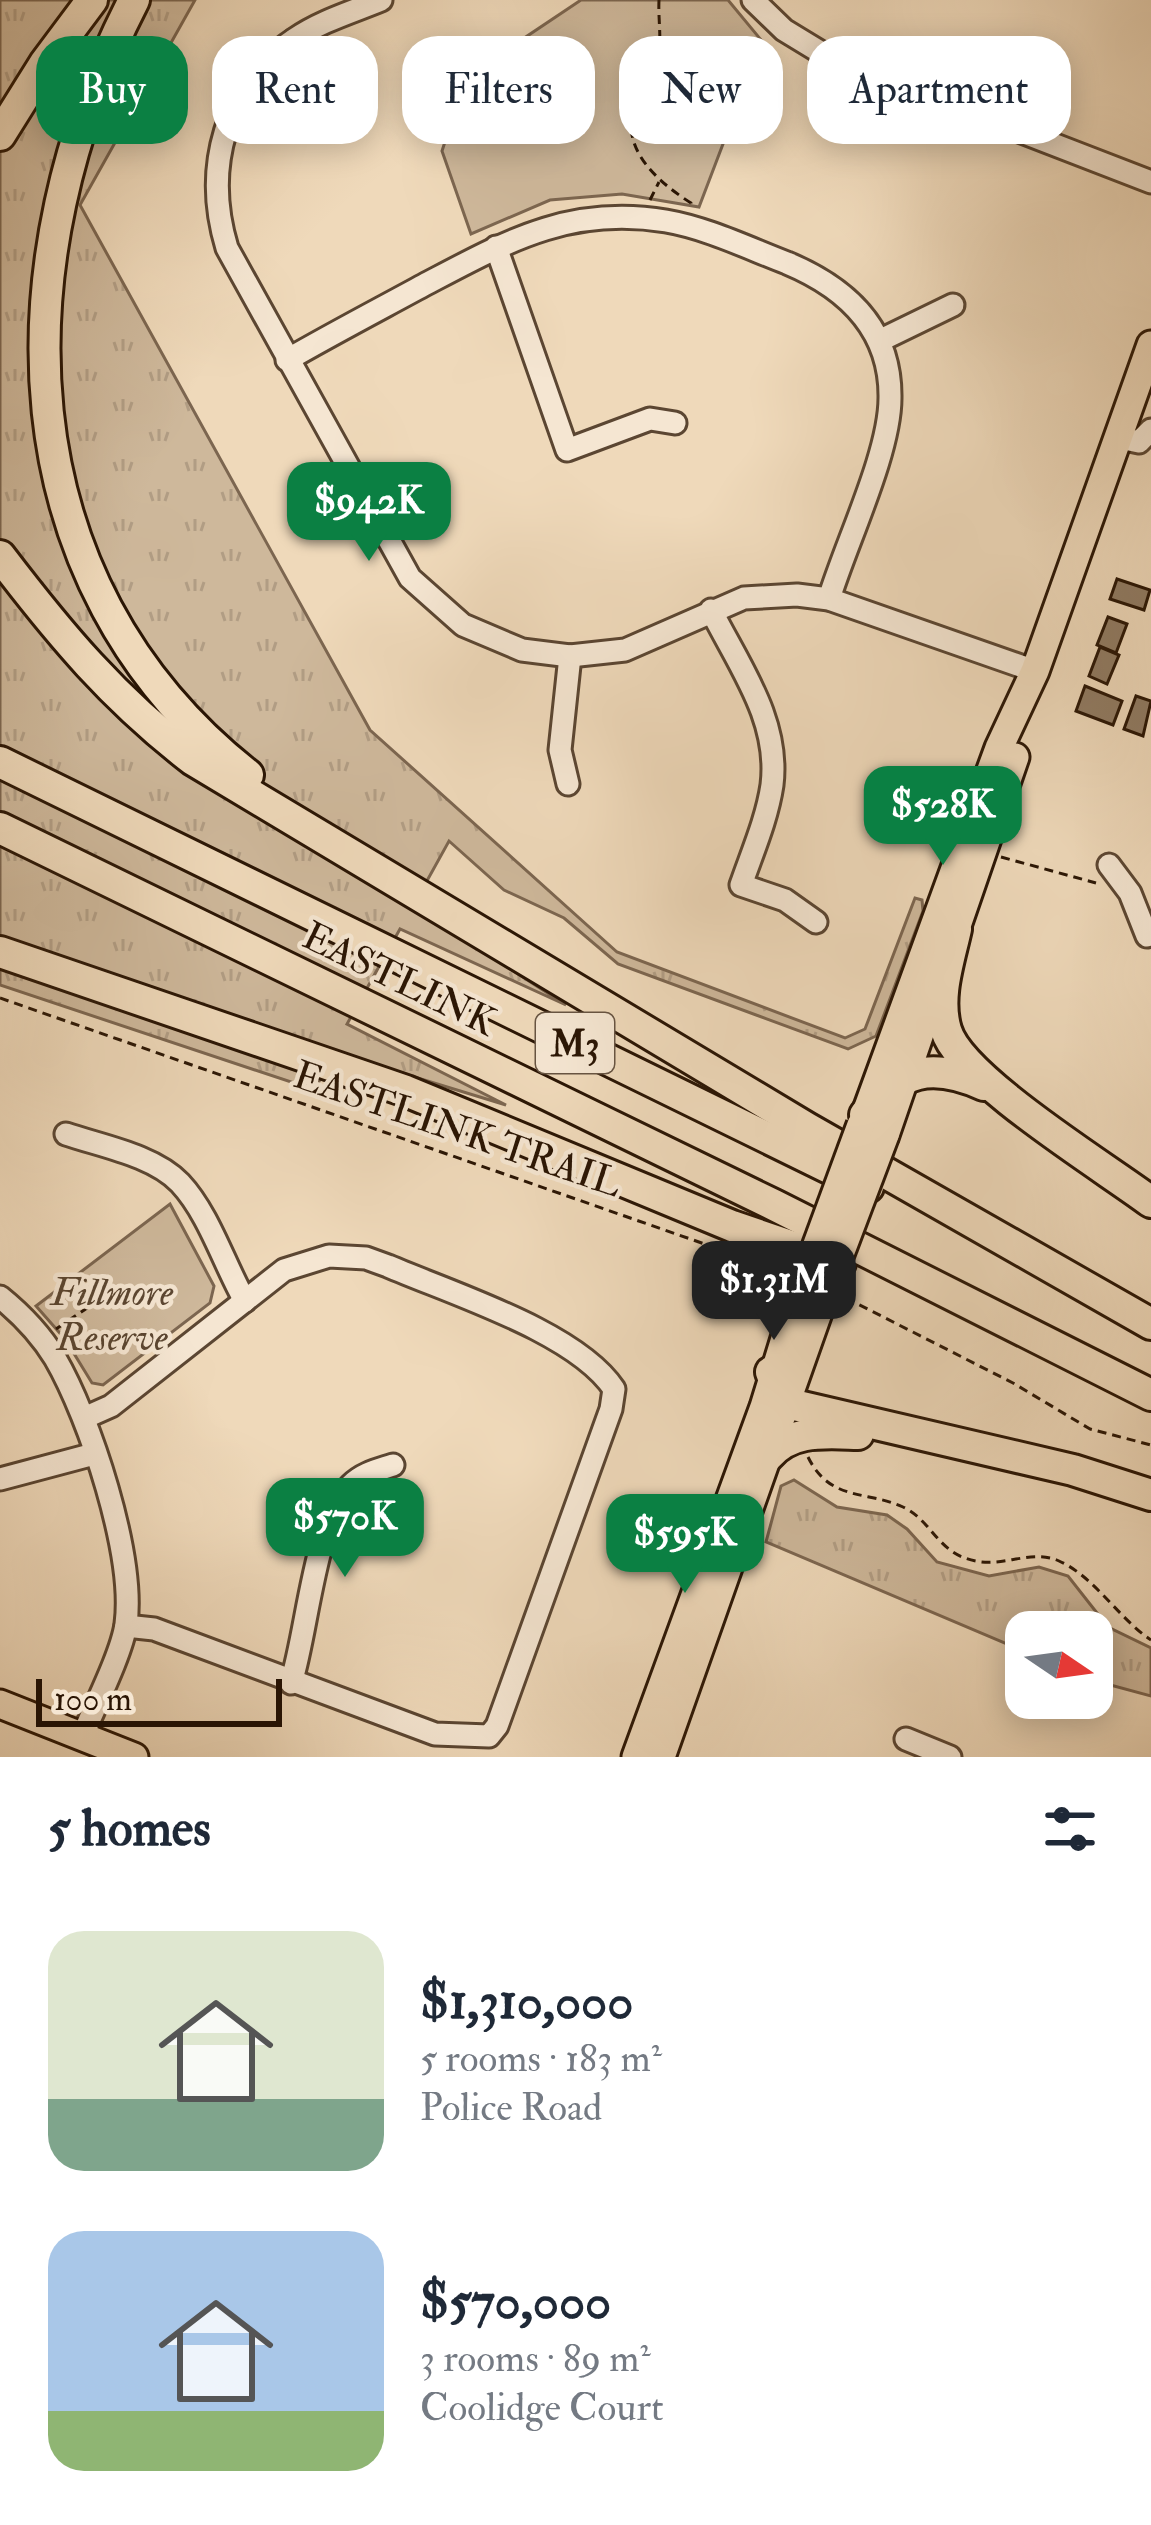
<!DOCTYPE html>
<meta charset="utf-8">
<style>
body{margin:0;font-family:"IM FELL Double Pica",serif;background:#f6f6f7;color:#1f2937;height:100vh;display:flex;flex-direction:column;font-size:45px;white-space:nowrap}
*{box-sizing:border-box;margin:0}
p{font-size:39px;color:#747a83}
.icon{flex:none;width:66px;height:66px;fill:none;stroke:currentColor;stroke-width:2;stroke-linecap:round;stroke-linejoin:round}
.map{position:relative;height:1757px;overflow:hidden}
.panel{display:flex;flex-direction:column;background:#fff;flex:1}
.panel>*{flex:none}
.hud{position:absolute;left:36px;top:36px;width:1080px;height:108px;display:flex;gap:24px}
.needle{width:78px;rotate:103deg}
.fabs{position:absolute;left:1005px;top:1611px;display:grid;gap:24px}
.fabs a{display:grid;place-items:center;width:108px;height:108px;border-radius:24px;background:#fff;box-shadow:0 6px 30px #0003;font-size:60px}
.scale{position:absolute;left:36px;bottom:30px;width:246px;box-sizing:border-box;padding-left:12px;border:6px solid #2a1504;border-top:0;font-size:33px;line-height:42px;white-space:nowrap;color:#2a1504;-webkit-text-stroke:9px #f5e6d2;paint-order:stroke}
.price{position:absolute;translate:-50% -102px;padding:0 27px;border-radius:24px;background:#0b8043;color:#fff;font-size:39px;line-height:78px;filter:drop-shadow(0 3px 6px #0008)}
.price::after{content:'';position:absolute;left:50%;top:72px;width:36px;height:27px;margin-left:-18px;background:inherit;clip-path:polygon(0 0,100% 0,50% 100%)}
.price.selected{background:#222;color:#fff}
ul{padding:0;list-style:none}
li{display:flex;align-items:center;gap:36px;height:300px;padding:0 48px}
li span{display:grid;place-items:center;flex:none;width:336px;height:240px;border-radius:36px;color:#555}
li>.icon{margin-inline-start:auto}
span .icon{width:144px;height:144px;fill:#fffc;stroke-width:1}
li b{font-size:51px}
h2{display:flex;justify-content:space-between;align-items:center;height:144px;padding:0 48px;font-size:51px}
.pill{padding:0 42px;border-radius:36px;background:#fff;box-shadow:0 6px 30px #0003;font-size:42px;line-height:108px}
.pill.selected{background:#0b8043;color:#fff}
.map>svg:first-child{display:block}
.grass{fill:url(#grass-tufts);stroke:#7c6650;stroke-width:3}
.park{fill:#ceb89b;stroke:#7c6650;stroke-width:3}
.building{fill:#907b63;stroke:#2a1504;stroke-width:3}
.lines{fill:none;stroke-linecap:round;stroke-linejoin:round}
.minor-casing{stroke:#5b4632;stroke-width:27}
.major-casing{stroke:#2a1504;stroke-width:33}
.highway-casing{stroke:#2a1504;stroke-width:36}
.path{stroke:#2a1504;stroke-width:3;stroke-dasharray:9 6;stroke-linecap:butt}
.minor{stroke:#f5e6d2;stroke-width:21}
.major{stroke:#efd9ba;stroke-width:27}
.highway{stroke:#efd9ba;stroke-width:30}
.major-bridge-casing{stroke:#2a1504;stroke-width:33;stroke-linecap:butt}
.major-bridge{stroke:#efd9ba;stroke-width:27}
.labels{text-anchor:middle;stroke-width:9;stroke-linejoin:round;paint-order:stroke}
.shield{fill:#f5e6d2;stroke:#675442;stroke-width:3}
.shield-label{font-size:36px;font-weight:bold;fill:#2a1504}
.street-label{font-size:39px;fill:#2a1504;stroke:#f5e6d2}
.park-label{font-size:39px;font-style:italic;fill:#5b4631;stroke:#f5e6d2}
</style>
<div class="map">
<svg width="1151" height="1757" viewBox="0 0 1151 1757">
<defs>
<pattern id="grass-tufts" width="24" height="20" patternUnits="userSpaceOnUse" patternTransform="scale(3)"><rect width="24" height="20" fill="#ceb89b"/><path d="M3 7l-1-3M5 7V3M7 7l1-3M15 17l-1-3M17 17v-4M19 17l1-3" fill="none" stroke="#b19d84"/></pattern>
</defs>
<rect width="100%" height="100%" fill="#efd9ba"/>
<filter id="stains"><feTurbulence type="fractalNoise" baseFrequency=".00167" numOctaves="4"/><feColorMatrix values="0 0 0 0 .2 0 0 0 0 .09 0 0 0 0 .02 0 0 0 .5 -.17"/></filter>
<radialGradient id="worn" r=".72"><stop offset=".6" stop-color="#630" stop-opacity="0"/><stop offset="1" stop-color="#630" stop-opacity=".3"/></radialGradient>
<g class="grass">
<polygon points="0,0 195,0 80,205 370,730 617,952 845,1038 865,1029 915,898 922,900 923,911 876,1036 848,1049 618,964 564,918 504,890 449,841 413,906 566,1005 400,929 347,1024 506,1105 333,1052 315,1090 0,985"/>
<polygon points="794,1480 837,1507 887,1515 907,1529 937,1562 989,1576 1039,1567 1068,1576 1108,1627 1151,1648 1151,1696 1092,1680 1092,1632 1026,1632 1026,1652 766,1542 781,1486"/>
</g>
<g class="park">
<polygon points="581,0 728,0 776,58 731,123 699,207 622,194 550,200 471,234 442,151 466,77"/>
<polygon points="170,1204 214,1286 210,1303 103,1385 92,1383 65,1339 36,1306"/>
</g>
<g class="building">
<polygon points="1117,579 1150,590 1144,610 1110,599"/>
<polygon points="1108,617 1127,624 1116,653 1097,645"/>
<polygon points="1100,647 1119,655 1107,684 1089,676"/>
<polygon points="1085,686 1122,701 1113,725 1076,711"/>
<polygon points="1136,696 1151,701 1143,736 1124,729"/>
</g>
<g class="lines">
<defs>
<g id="minor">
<path d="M381 0C352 12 321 21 295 39 224 86 203 169 227 248L410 578 463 625 522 650 570 656 625 650 744 598 797 595 829 599 1035 671"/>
<polyline points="753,0 784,30 830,58 1151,182"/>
<polyline points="294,40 344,109"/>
<polyline points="496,247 567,450 650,419 675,423"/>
<polyline points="881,340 953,305"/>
<path d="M287 360C332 334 378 310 424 285 506 242 569 205 666 221 707 228 748 248 787 263 847 288 891 329 890 398 890 453 846 543 829 599"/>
<polyline points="1120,438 1139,442 1151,430"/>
<path d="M711 610C739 666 780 720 772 785 767 819 752 853 741 885L785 900 816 922"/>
<polyline points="568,784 560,750 570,656"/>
<polyline points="1109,865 1130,893 1147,936"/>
<path d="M66 1134C101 1146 153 1155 180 1183 209 1214 224 1264 245 1301"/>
<path d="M0 1297C21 1314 41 1335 55 1358 90 1418 135 1555 126 1624 122 1653 94 1708 82 1737"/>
<path d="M84 1418 111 1406 284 1270 329 1256 366 1258 388 1266C453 1294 576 1332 614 1389L611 1409 497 1726 489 1736 435 1734 154 1629 126 1626"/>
<polyline points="0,1479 94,1454"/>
<path d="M291 1683C308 1629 314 1522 351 1485 363 1473 378 1470 393 1465"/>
<polyline points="906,1739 950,1757"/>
</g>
<g id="major">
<polyline points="867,1110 999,748 1035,671 1151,345"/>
<polyline points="885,1135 1015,757"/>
<polyline points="0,1704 134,1757"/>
<polyline points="636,1757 764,1407 798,1296"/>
<polyline points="661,1757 820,1307"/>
</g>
<g id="highway">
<path d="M134 0C0 260 0 580 248 775"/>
<polyline points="0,135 45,63 92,0"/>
<path d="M0 556C61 636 113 698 193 760L807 1128 1151 1324"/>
<polyline points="0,762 868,1187"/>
<polyline points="0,828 774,1205 1151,1395"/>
<path d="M956 929C949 961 936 997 946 1030 960 1079 1106 1168 1151 1202"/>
<polyline points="0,952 406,1091 732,1226 840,1263"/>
<path d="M865 1115C899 1069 932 1062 984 1085"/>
<polyline points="771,1372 777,1389 794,1405 1073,1470 1151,1495"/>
<path d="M768 1456C791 1429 824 1433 858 1434"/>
</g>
</defs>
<use href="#minor" class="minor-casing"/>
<use href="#major" class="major-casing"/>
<use href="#highway" class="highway-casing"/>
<g class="path">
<path d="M659 0C658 19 662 40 658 58 654 78 638 92 633 111 622 152 661 184 691 203V207"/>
<polyline points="650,200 659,182"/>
<polyline points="1001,857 1096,883"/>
<polyline points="0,998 782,1271"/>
<polyline points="846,1298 1013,1383 1090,1429 1151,1445"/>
<polyline points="56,1329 90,1306"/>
<path d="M808 1457C830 1502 866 1490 903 1507 933 1521 937 1554 976 1561 1004 1567 1032 1549 1059 1561 1095 1577 1118 1618 1151 1640"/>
</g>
<use href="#minor" class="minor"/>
<use href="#major" class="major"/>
<use href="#highway" class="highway"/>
<defs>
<g id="major-bridge">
<polyline points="798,1296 861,1125"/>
<polyline points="820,1307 885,1135"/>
</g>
</defs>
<use href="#major-bridge" class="major-bridge-casing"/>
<use href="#major-bridge" class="major-bridge"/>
</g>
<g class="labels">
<rect class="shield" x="536" y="1013" width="78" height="60" rx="9"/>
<g class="shield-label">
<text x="575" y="1056">M3</text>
</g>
<g class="street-label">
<text transform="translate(400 978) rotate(26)" y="14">EASTLINK</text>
<text transform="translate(458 1128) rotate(19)" y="14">EASTLINK TRAIL</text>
</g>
<g class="park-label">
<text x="112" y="1305">Fillmore<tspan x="112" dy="45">Reserve</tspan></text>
</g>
</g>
<rect width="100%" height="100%" filter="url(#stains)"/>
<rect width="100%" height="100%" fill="url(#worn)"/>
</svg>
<div class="fabs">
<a><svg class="needle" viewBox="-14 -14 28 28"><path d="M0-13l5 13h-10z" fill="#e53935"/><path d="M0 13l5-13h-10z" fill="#747a83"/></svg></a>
</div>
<div class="scale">100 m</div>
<b class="price" style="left:369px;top:564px">$942K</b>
<b class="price" style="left:943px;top:868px">$528K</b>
<b class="price selected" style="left:774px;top:1343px">$1.31M</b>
<b class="price" style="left:345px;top:1580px">$570K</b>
<b class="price" style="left:685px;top:1596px">$595K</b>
<div class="hud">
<a class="pill selected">Buy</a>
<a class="pill">Rent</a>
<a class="pill">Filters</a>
<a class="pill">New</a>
<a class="pill">Apartment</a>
</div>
</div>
<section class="panel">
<h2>5 homes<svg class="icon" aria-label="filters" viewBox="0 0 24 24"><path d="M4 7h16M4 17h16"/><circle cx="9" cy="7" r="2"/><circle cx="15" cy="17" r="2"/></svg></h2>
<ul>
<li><span style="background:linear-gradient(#dfe7d0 70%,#7fa58c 0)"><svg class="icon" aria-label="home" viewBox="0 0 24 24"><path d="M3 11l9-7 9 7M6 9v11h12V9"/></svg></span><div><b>$1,310,000</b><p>5 rooms · 183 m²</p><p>Police Road</p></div></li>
<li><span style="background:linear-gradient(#a9c7e8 75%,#8fb573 0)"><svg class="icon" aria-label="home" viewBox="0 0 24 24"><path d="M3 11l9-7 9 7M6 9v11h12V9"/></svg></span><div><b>$570,000</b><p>3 rooms · 89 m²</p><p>Coolidge Court</p></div></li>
</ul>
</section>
